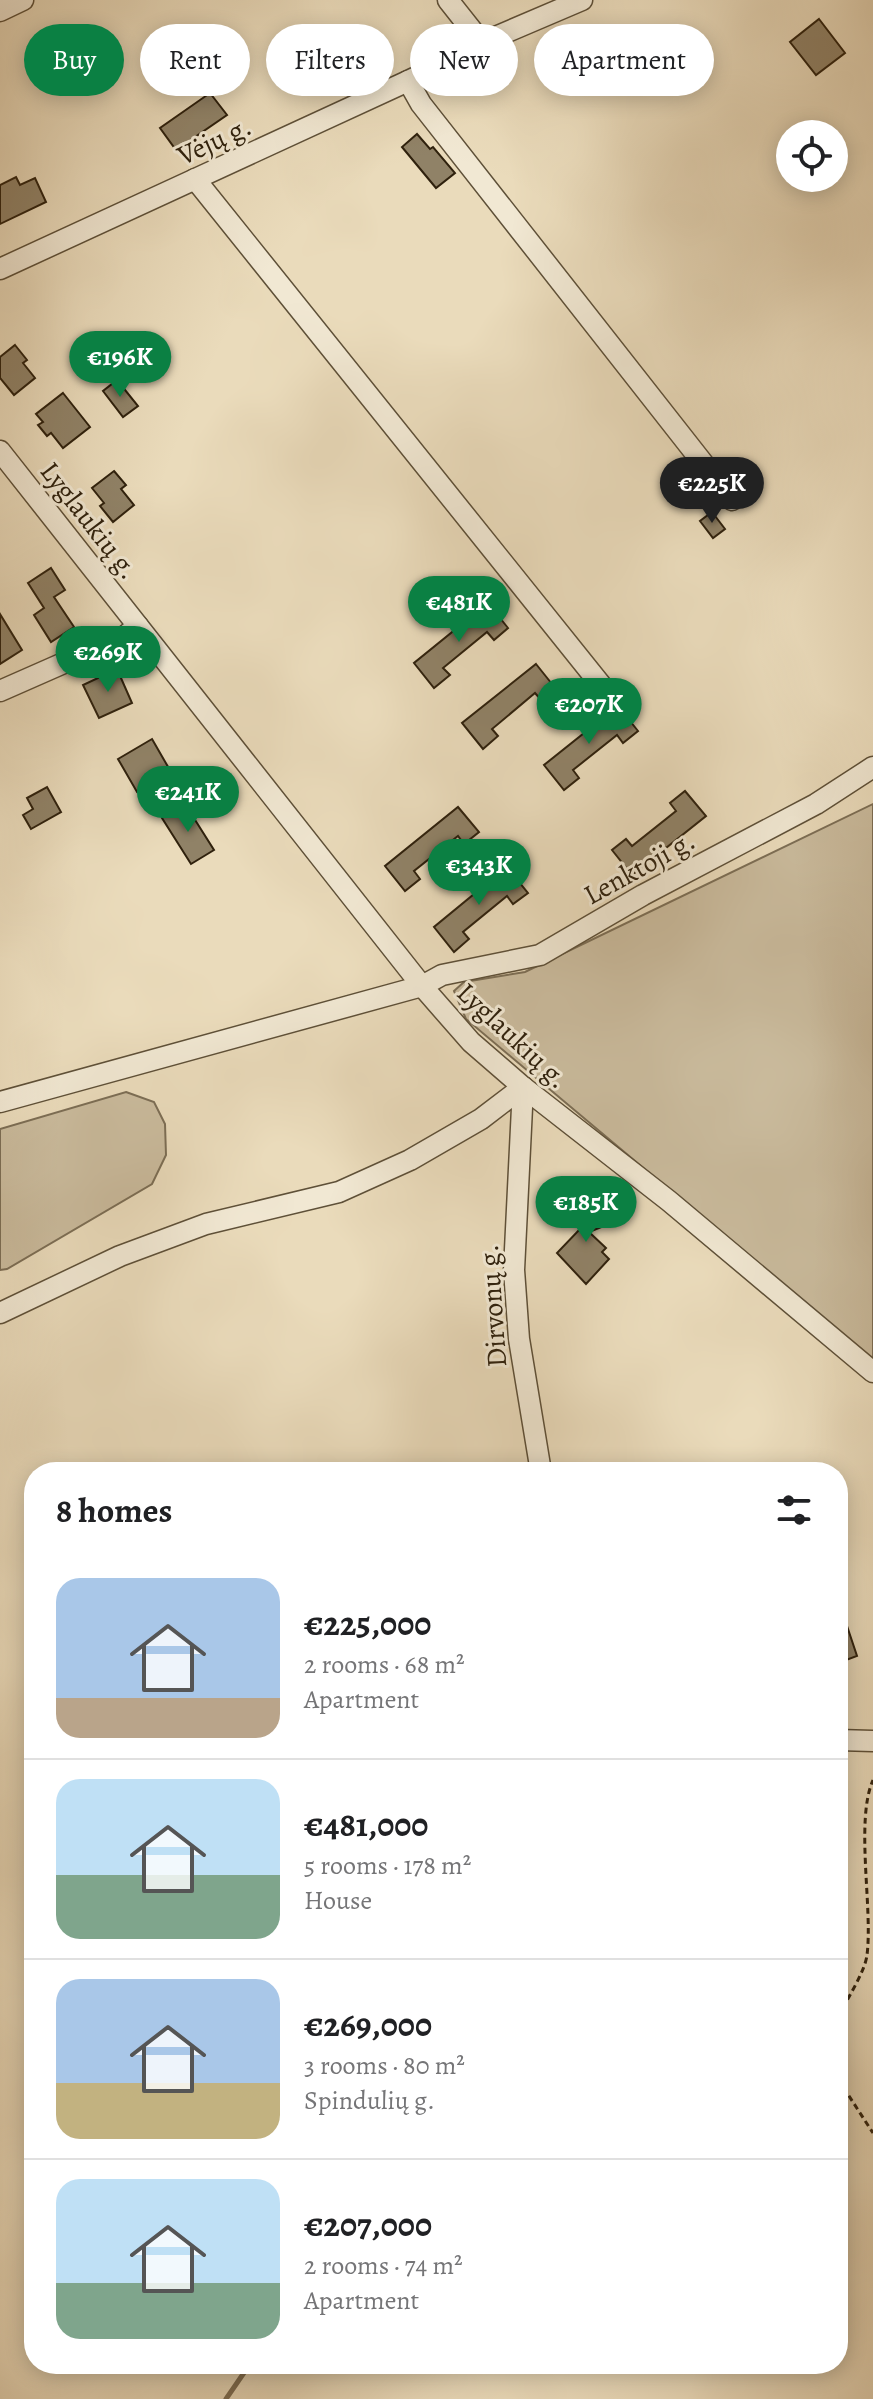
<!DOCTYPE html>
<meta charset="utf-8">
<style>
body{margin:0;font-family:Alegreya,serif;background:#f6f6f6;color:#202124;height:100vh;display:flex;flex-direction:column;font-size:30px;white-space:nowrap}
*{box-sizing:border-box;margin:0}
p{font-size:26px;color:#757577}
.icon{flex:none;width:44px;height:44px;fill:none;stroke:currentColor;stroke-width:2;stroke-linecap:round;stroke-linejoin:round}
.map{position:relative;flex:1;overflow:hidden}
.panel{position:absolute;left:24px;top:1462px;width:824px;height:912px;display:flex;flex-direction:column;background:#fff;border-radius:32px;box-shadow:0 4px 20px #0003}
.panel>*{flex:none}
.guide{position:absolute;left:24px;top:24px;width:826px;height:72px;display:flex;gap:16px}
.tools{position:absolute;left:776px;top:120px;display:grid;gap:16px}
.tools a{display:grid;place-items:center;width:72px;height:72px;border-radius:50%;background:#fff;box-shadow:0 4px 20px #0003;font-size:40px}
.price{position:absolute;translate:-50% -68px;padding:0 18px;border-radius:28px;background:#0b8043;color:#fff;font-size:26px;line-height:52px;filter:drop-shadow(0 2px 4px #0008)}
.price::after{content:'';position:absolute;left:50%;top:48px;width:24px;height:18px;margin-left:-12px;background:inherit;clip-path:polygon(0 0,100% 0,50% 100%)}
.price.active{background:#222;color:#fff}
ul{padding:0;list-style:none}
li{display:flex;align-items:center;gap:24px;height:200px;padding:0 32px}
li+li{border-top:2px solid #e0e0e0}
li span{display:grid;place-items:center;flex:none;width:224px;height:160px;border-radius:24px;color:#555}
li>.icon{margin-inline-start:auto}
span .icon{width:96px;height:96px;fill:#fffc;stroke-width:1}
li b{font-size:34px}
h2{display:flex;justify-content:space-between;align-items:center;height:96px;padding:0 32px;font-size:34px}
.pill{padding:0 28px;border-radius:36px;background:#fff;box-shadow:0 4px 20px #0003;font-size:28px;line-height:72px}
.pill.active{background:#0b8043;color:#fff}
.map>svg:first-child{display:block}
.green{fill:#cabb9d;stroke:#7c6e55;stroke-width:2}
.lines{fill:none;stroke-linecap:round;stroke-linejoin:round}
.stream{stroke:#796b52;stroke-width:5}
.building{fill:#908267;stroke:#2f210d;stroke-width:2}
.minor-casing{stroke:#5e5038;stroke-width:23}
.path{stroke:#2f210d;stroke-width:3;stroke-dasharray:6 4;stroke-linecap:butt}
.minor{stroke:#f1e8d3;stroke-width:20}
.labels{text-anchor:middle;stroke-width:6;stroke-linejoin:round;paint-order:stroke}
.street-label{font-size:28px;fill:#2f210d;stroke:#f1e8d3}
</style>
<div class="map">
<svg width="873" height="2399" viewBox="0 0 873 2399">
<rect width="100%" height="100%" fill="#eadbbb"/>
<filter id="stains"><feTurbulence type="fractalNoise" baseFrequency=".0025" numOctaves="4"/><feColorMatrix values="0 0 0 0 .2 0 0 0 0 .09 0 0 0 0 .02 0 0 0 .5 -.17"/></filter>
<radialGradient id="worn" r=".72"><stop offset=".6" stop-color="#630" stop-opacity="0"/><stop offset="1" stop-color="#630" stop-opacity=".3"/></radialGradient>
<g class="green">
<polygon points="873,804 873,1361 466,1019 454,991 464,982 525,972"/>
<polygon points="126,1092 154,1102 165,1124 166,1155 152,1184 7,1269 0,1270 0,1129"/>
</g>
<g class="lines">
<polyline class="stream" points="226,2399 250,2364"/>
</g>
<g class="building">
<polygon points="819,19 845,53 816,75 790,42"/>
<polygon points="210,93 227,115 176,150 160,128"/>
<polygon points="417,134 430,149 433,147 455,173 436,188 402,147"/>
<polygon points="16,177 20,185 35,178 46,202 0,224 0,185"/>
<polygon points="15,345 27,360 23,363 35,378 14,395 0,378 0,357"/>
<polygon points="117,380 138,406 123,417 103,391"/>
<polygon points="63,393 90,427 63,448 51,433 47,436 38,425 43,422 36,414"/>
<polygon points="114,471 126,485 121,489 134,505 113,522 100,506 104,503 92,488"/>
<polygon points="712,512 725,529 713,538 700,521"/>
<polygon points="51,568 65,590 54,597 74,627 51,642 34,615 44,608 28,583"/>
<polygon points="488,603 508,628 494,640 487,632 443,668 450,675 434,688 414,663"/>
<polygon points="0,614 22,650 0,664"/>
<polygon points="536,664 556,689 542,701 535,693 492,729 498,736 483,749 462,723"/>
<polygon points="117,669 132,703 99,718 83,685"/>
<polygon points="618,706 638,731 623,743 617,735 573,770 579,778 564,790 544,765"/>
<polygon points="152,739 171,772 137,792 118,759"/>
<polygon points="47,787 61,812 31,829 23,815 33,809 27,798"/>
<polygon points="685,791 706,816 632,875 612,850 626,839 632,846 676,811 670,803"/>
<polygon points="185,804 214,850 191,864 162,818"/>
<polygon points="458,807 479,832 464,844 458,836 414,871 420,879 405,891 385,866"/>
<polygon points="507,867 528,893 513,904 507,896 463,932 469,939 454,952 434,927"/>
<polygon points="601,1202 609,1224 589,1232 606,1248 602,1252 609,1259 586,1284 557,1253 581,1228 575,1211"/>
<polygon points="841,1608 857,1656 838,1663 838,1609"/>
</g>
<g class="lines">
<defs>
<g id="minor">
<polyline points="448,0 478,38 479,44"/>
<polyline points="0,11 23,0"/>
<polyline points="408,81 421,104 732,500"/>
<polyline points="195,179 601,685"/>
<polyline points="0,269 408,81 473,50 479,44 582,0"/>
<polyline points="0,451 422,986 471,1042 523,1087 669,1201 873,1372"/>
<polyline points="0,691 125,636 138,626"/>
<polyline points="523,1087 514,1270 519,1339 541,1472"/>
<polyline points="0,1102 422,986 442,975 540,955 643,895 816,804 873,767"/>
<polyline points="0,1313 120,1256 206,1224 339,1192 410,1160 481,1119 523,1087"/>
<polyline points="838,1740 873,1741"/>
</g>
</defs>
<use href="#minor" class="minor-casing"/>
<g class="path">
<path d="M838 2017C846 2001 865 1972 867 1955 873 1908 855 1821 873 1780"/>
<polyline points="838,2079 873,2133"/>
</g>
<use href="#minor" class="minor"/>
</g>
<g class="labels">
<g class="street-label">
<text transform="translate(214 140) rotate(-25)" y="10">Vėjų g.</text>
<text transform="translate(90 520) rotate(52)" y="10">Lyglaukių g.</text>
<text transform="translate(639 867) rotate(-29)" y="10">Lenktoji g.</text>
<text transform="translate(513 1035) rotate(43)" y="10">Lyglaukių g.</text>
<text transform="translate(492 1306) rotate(-94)" y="10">Dirvonų g.</text>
</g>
</g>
<rect width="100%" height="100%" filter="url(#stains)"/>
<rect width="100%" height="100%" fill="url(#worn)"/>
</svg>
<div class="tools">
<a><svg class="icon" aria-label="locate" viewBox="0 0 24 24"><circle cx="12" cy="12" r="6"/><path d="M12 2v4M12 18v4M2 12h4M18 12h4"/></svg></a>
</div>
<b class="price" style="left:120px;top:399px">€196K</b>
<b class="price active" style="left:712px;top:525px">€225K</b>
<b class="price" style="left:459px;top:644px">€481K</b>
<b class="price" style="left:108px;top:694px">€269K</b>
<b class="price" style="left:589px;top:746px">€207K</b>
<b class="price" style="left:188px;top:834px">€241K</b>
<b class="price" style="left:479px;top:907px">€343K</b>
<b class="price" style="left:586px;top:1244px">€185K</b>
<div class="guide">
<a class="pill active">Buy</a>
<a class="pill">Rent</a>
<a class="pill">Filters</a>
<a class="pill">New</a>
<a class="pill">Apartment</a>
</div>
<section class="panel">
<h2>8 homes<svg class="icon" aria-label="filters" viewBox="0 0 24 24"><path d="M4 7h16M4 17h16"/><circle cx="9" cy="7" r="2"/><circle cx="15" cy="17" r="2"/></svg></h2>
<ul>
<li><span style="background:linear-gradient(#a9c7e8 75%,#b9a48a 0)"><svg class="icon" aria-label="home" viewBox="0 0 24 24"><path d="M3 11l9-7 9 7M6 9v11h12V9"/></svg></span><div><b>€225,000</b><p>2 rooms · 68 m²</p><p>Apartment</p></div></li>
<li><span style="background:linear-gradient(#bfe0f5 60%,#7fa58c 0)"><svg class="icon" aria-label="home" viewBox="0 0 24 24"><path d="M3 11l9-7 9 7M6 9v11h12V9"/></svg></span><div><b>€481,000</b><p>5 rooms · 178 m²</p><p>House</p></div></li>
<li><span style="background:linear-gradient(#a9c7e8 65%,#c2b280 0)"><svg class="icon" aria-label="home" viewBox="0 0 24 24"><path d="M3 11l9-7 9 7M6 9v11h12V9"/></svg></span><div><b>€269,000</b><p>3 rooms · 80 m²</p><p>Spindulių g.</p></div></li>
<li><span style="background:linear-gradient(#bfe0f5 65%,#7fa58c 0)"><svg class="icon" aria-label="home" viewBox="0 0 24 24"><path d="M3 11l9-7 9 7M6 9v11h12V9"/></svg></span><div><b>€207,000</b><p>2 rooms · 74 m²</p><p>Apartment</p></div></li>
</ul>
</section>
</div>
